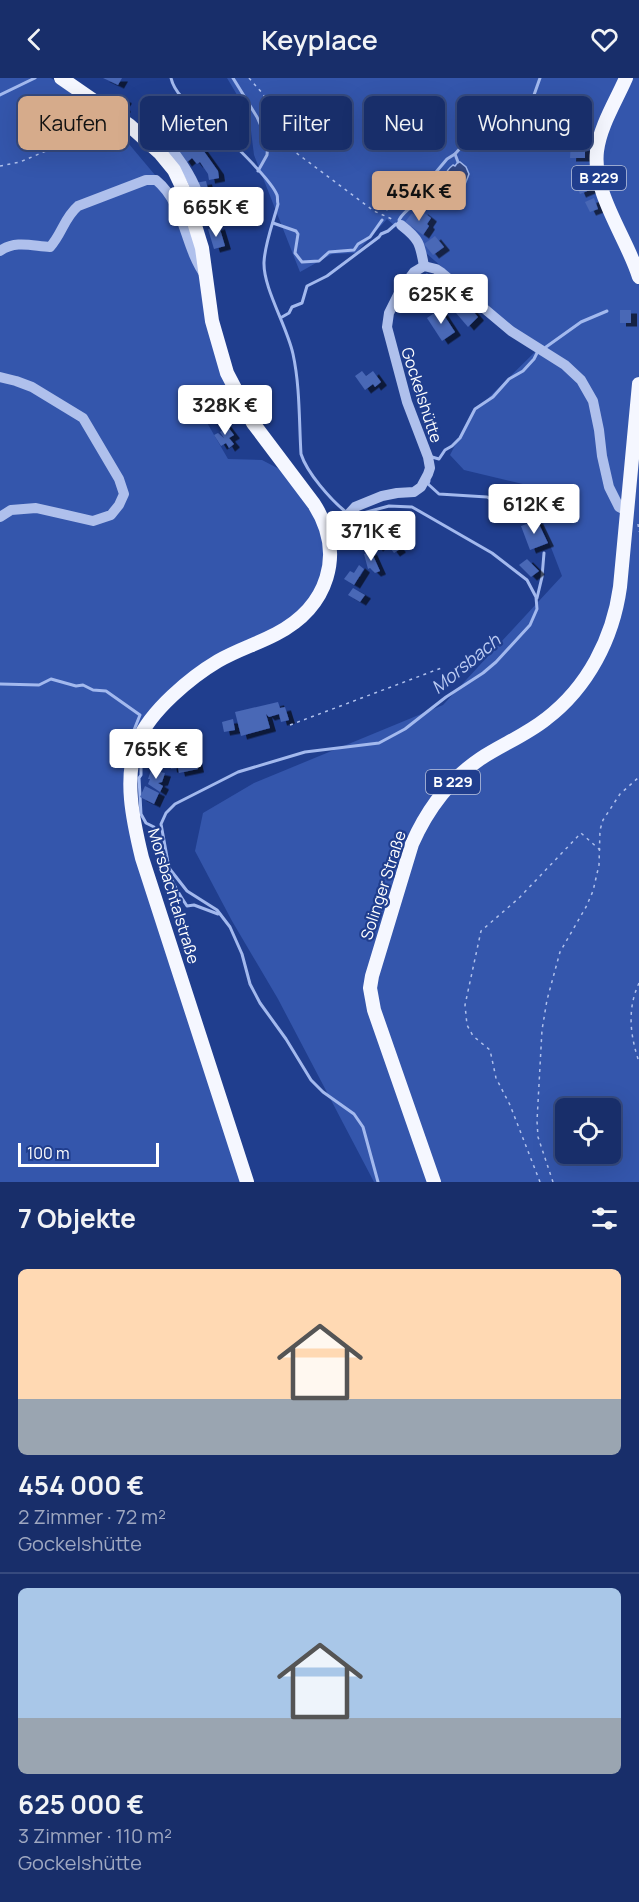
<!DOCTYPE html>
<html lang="de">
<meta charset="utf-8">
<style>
body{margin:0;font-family:Manrope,sans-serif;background:#253a72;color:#f1f3f6;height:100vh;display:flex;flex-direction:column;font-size:22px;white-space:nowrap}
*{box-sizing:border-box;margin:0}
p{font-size:20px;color:#9fa8c1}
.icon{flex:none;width:33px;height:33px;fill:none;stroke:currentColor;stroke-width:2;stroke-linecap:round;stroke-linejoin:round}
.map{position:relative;height:1104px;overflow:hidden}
.drawer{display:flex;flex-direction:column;background:#182e6a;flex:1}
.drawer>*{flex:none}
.top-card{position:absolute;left:18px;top:18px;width:603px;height:54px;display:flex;gap:12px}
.tools{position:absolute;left:555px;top:1020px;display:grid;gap:12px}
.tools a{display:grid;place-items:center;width:66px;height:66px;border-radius:9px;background:#182e6a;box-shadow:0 6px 24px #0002,0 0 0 2px #364a7e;font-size:30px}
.scale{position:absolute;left:18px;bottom:15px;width:141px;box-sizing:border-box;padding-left:6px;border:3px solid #fff;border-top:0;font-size:16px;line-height:21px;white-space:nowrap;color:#fff;-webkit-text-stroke:4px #203e8e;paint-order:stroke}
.price{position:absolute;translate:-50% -51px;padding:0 14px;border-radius:6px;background:#fff;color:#222;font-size:20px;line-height:39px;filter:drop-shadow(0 2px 3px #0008)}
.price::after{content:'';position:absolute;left:50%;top:36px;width:18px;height:14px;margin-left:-9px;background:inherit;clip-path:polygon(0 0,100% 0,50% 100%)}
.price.active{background:#d6ab8b;color:#111}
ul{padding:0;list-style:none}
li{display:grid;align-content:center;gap:12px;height:318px;padding:0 18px}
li+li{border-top:2px solid #364a7e}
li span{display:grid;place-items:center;height:186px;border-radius:9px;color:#555}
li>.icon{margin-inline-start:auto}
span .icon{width:108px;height:108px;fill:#fffc;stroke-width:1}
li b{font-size:26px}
h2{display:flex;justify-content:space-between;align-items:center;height:72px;padding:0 18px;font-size:26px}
.chip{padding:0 21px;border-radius:9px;background:#182e6a;box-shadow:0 6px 24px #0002,0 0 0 2px #364a7e;font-size:21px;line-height:54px}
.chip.active{background:#d6ab8b;color:#111}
header{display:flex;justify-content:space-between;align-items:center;height:78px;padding:0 18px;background:#182e6a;font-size:27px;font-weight:600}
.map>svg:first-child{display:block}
.green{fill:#3456ac;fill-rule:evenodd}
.water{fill:#344985;stroke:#a3b9ee;stroke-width:1.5}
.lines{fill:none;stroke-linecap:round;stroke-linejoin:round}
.stream{stroke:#a3b9ee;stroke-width:3}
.building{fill:#4967b6;filter:url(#shadow)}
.path{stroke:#afc0ec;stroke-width:1.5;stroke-dasharray:3 4.5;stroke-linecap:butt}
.minor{stroke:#afc0ec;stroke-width:10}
.major{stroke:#f5f7ff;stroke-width:14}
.labels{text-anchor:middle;stroke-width:4.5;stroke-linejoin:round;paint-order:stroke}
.shield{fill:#203e8e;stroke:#bcc5dd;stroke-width:1.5}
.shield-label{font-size:15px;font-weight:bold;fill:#fff}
.street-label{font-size:16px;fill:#fff;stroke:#203e8e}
.water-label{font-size:18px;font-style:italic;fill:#bbcbf3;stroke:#203e8e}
</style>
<header><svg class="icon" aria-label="back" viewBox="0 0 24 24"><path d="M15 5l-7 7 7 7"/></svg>Keyplace<svg class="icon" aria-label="heart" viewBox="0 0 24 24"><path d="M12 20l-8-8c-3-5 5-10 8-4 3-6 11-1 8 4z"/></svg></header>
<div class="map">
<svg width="639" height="1104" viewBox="0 0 639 1104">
<defs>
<filter id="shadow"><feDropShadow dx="6" dy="3.5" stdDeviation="0" flood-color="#0009"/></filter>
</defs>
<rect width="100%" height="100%" fill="#203e8e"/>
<g class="green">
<polygon points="0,0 51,0 113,47 176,122 207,206 235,321 202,336 228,381 262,382 285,394 323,453 327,471 320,507 300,534 199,597 134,661 128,732 252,1104 0,1104"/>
<path d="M227 0H639V1104H374L278 921 232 843 195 773 203 735 254 705 443 627 562 498 527 407 464 392 450 377 470 338 537 272 387 141 356 175 332 176 300 194 254 77 249 37ZM566 1030H610V1076H566Z"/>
</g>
<path class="water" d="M458 84H460L466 89 469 96 464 109 451 108C444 99 444 94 453 87L455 88Z"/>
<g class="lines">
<g class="stream">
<path d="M171 0C175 18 194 30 207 41 221 54 271 101 277 117 278 119 277 123 278 126 273 145 265 165 264 184 263 210 287 248 293 276 300 308 299 343 301 376 307 395 331 422 346 434"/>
<polyline points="233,0 257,39 268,64 267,77 258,93"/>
<polyline points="0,17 35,0"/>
<polyline points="455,76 458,84"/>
<polyline points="387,131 403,124 426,106 447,81 455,76 464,66 470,63 475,64 504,34 516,31 523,22 534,17 540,0"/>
<path d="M399 142C408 126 434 118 450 106"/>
<polyline points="273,145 296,153 298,156 295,175 302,184 319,183 329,174 354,172 358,166 370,159 382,142"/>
<polyline points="282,239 289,235 292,229 302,225 307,208 327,198 379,159 381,156 388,153 396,146"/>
<polyline points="546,269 581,244 607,233"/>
<polyline points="432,379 439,381 445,372 452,368 460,360 475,331 493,319 509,301 523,293 534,281 537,275"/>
<polyline points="429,403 428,406 439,416 487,419 530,443"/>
<polyline points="352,438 389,428 412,429 492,475 527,502 536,519 537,531 530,547 496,584 483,595 446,619 405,651 379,665 305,674 238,694 175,726 166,735 161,746 169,790 187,813 217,832 230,849 242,876 250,906 260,925 286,961 311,1002 323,1014 354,1036 363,1049 378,1104"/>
<polyline points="537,520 542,499 544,475"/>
<polyline points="0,606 39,607 51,601 76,608 83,607 93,612 106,613 140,637 132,657"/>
<path d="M146 663 141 685V697L139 700 141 736 146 745 154 749C159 779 170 803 187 828L194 827 218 836"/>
</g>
</g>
<g class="building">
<polygon points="103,0 122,0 118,7"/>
<polygon points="121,19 126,22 122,28 125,30 122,35 114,29"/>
<polygon points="169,49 172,52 175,49 187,60 175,72 162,58"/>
<polygon points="198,49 204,57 197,63 192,54"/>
<polygon points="196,62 218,93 219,100 209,102 208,96 200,84 197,86 192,80 186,85 179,75"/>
<polygon points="571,65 574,65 575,69 585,69 585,80 570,80"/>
<polygon points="586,97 592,111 580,116 574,102"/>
<polygon points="206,103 211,124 201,126 195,105"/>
<polygon points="594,120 598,131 590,134 585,124"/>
<polygon points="422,133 431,140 427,146 429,148 423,157 405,144 412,135 418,139"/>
<polygon points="219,148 225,168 214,171 208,151"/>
<polygon points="435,158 444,169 433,177 424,166"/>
<polygon points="427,195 437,206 436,207 445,221 434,229 415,203"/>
<polygon points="461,219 478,239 468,249 450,228"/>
<polygon points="440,231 455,254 442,263 427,240"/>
<rect x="620" y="232" width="11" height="13"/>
<polygon points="362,293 366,298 373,293 381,304 375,309 373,306 365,312 355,298"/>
<polygon points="225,345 234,357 229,360 234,366 229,370 226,365 221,368 214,357 218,355 224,360 220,354 223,352 220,349"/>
<polygon points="537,442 548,465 530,472 521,448"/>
<polygon points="372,445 381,457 386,453 400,471 394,475 385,463 377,470 364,452"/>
<polygon points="371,473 380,493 375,495 370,490 368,491 364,476"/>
<polygon points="527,481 539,493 531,499 519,487"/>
<polygon points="359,487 364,491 354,507 344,501 350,493 354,495"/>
<polygon points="353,510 365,517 360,524 348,517"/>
<polygon points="278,624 280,630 285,629 289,642 281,644 279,636 269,639 266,636 270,650 241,658 235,634"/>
<polygon points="233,641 235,652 224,654 222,644"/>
<polygon points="189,667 191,679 192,683 196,682 198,691 179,695 178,690 171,691 170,684 180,681 178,669"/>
<polygon points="151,692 165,695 162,704 158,705 163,708 160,714 148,706 150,701 148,701"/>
<polygon points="145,708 159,715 154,726 140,719"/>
</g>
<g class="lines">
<g class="path">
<polyline points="249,0 263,16 291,71 374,133 394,142"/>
<path d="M71 64C70 49 71 39 83 28"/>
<polyline points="0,88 20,84 53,70 114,52"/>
<polyline points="638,446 639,454"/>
<polyline points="290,647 444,589"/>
<path d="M639 905C627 931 630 957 639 984"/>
<polyline points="540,1104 510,1027 496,1000 490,972 473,958 467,947 465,927 481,853 519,820 581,755 600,772"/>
<polyline points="553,1104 538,1059 537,1043 542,952 547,922 560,874 586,829 593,813 599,787 600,752 603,742 620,716 639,699"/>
</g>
<g class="minor">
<path d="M139 56 144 52 150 50C171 66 202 107 201 135 201 140 198 144 195 148"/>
<path d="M401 147C419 161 420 165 424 188"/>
<path d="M0 173C16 162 32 168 50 169 62 156 64 140 78 128L146 102H156C185 126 184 168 205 197"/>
<polyline points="0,299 16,303 32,309 83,340 119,401 124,416 119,427 111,437 93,443 36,430 11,432 0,439"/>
<polyline points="329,458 355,429 382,418 397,415 414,414 421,409 428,396 430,390 428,379 407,324 387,249 389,235 400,213 414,194 424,188 436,191 442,195 511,253 565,287 581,302 593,323 599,352 602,378 609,409 619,429 627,433"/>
</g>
<g class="major">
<path d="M61 0 129 47 160 75 174 92 185 115 202 170 212 243 227 295 253 345 314 426C346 476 328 529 276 556 257 566 237 572 218 583 191 599 150 633 138 663 123 699 133 743 142 780L247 1104"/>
<path d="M626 0C616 23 600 48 597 73 592 115 627 160 639 199"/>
<path d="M434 1104 374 932 370 910 372 898 412 766C427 732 449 702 480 681 501 667 526 657 546 641 588 609 613 560 620 509L639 306"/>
</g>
</g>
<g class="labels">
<g class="shield">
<rect x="572" y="88" width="54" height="24" rx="4.5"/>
<rect x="426" y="692" width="54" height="24" rx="4.5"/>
</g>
<g class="shield-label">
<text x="599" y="105">B 229</text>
<text x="453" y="709">B 229</text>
</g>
<g class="street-label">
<text transform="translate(422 317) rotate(72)" y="6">Gockelshütte</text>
<text transform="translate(383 807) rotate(-72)" y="6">Solinger Straße</text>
<text transform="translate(174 818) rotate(73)" y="6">Morsbachtalstraße</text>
</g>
<g class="water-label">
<text transform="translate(466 586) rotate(-39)" y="6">Morsbach</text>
</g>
</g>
</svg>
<div class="tools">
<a><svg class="icon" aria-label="locate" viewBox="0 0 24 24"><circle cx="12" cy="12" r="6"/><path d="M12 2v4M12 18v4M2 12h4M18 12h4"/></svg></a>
</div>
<div class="scale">100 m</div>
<b class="price active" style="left:419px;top:144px">454K €</b>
<b class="price" style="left:216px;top:160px">665K €</b>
<b class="price" style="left:441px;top:247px">625K €</b>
<b class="price" style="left:225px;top:358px">328K €</b>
<b class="price" style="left:534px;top:457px">612K €</b>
<b class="price" style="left:371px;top:484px">371K €</b>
<b class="price" style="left:156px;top:702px">765K €</b>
<div class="top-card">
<a class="chip active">Kaufen</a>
<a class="chip">Mieten</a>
<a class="chip">Filter</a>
<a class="chip">Neu</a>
<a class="chip">Wohnung</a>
</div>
</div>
<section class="drawer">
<h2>7 Objekte<svg class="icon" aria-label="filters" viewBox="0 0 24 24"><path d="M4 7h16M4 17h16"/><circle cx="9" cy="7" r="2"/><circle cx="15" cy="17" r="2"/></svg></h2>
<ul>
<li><span style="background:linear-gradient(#ffd9b3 70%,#9aa5b1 0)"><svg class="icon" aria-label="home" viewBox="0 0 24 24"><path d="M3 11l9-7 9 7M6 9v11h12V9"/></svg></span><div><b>454 000 €</b><p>2 Zimmer · 72 m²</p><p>Gockelshütte</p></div></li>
<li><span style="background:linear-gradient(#a9c7e8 70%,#9aa5b1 0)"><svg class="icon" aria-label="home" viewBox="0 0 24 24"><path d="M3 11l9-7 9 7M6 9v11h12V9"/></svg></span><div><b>625 000 €</b><p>3 Zimmer · 110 m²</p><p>Gockelshütte</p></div></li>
</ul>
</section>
